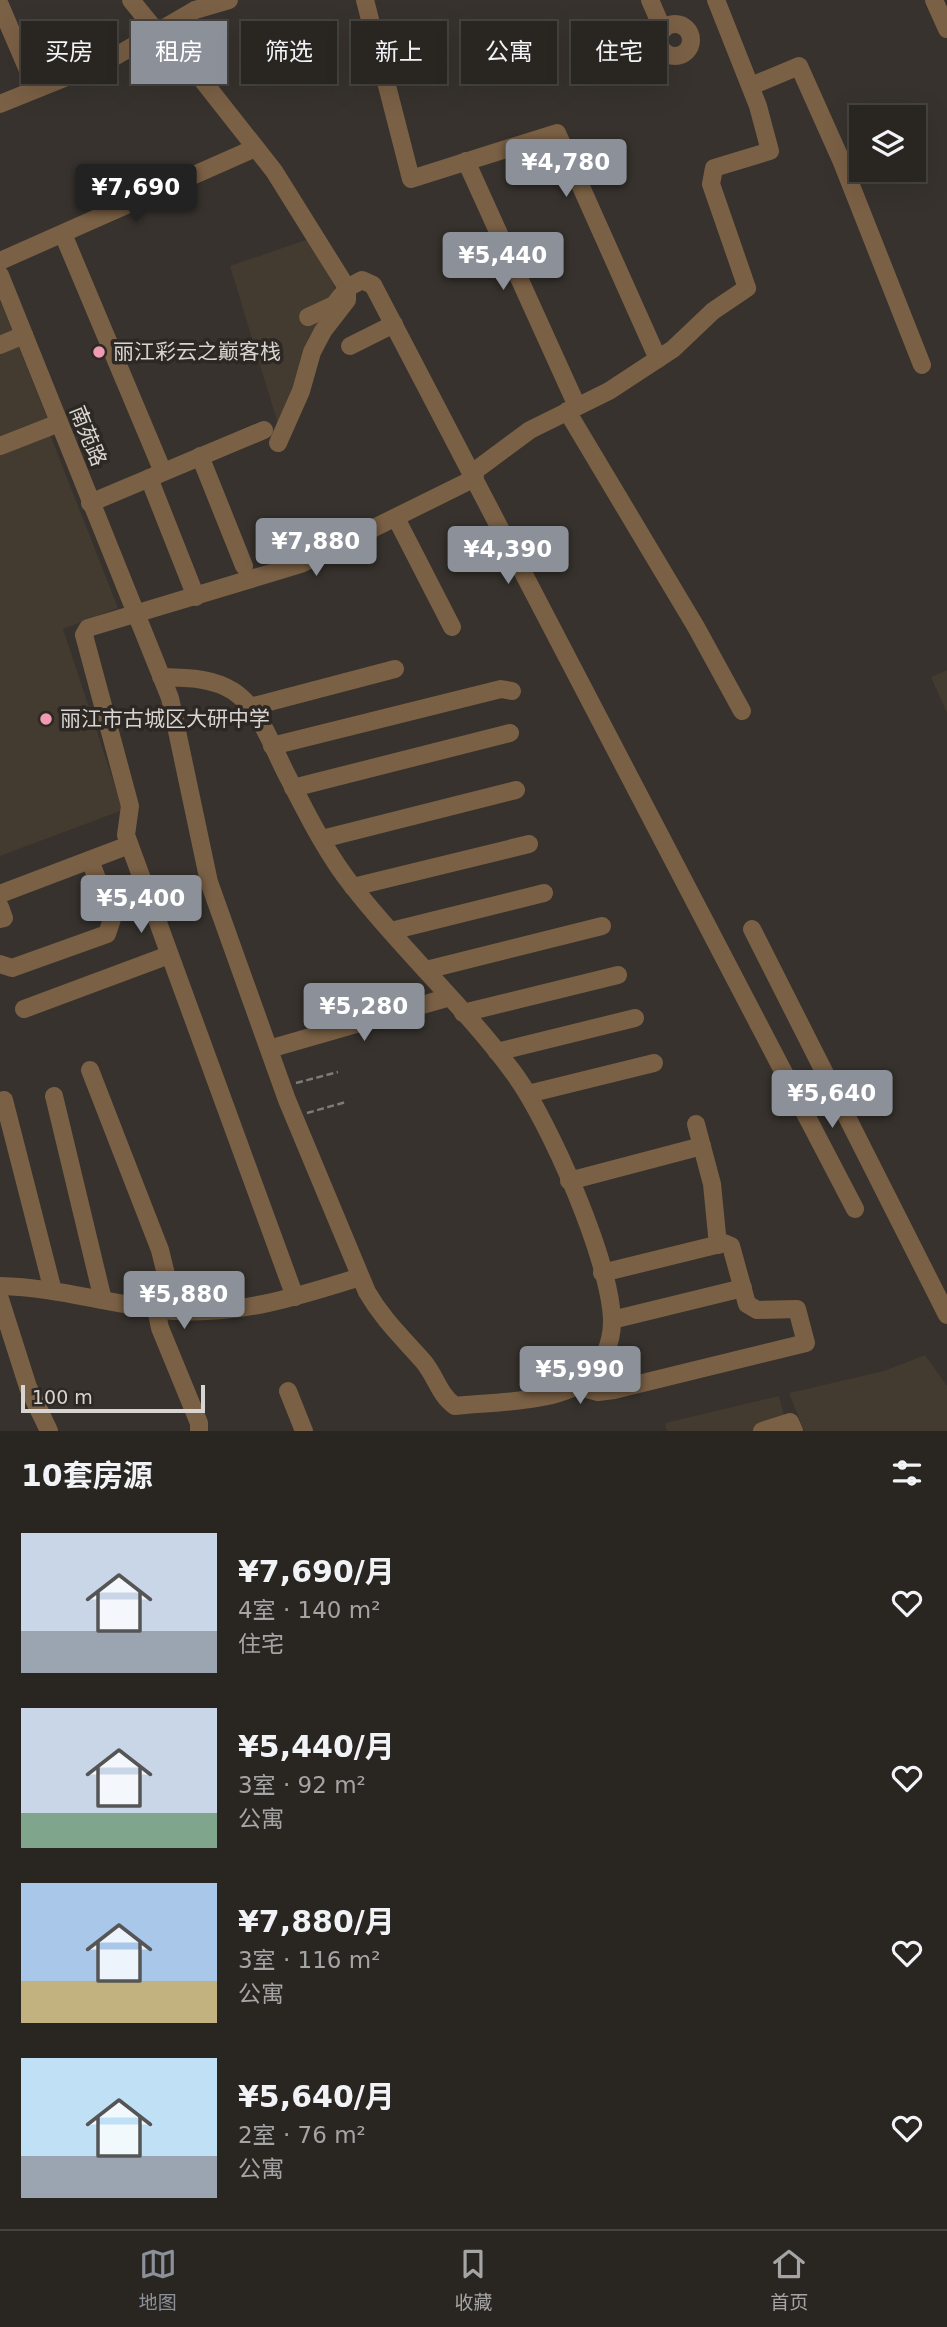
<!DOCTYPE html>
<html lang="zh">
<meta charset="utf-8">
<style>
body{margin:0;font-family:"DejaVu Sans","Noto Sans SC",sans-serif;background:#312e2a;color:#f1f3f6;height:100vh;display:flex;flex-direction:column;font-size:26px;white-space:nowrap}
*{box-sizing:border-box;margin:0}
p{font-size:23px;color:#a5a5a5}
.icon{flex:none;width:38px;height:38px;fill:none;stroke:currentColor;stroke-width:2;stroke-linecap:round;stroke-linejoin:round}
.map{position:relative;height:1431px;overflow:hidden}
.panel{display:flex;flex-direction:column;background:#292622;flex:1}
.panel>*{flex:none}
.banner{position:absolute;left:21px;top:21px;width:906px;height:63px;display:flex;gap:14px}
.tools{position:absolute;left:849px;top:105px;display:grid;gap:14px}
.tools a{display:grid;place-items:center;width:77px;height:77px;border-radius:0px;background:#292622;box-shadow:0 7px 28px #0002,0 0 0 2px #454340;font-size:35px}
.scale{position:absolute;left:21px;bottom:18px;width:184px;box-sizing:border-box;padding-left:7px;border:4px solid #d7d4d1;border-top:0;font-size:19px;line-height:24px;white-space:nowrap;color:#d7d4d1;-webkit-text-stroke:5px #2d2823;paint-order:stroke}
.price{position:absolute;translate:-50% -60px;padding:0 16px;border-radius:7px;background:#8c9099;color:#fff;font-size:23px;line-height:46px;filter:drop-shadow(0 2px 4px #0008)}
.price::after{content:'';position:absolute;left:50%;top:42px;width:21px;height:16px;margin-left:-10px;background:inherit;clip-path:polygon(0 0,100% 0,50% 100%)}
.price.on{background:#222;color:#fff}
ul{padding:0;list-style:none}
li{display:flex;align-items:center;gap:21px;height:175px;padding:0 21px}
li span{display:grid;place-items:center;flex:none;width:196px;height:140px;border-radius:0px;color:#555}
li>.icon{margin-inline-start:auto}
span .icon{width:84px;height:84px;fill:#fffc;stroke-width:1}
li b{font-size:30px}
h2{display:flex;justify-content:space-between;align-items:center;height:84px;padding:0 21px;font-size:30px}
.pill{padding:0 24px;border-radius:0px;background:#292622;box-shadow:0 7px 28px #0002,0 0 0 2px #454340;font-size:24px;line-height:63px}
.pill.on{background:#8c9099;color:#fff}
.tab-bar{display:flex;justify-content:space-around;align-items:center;height:98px;border-top:2px solid #454340;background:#292622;font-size:19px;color:#a5a5a5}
.tab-bar a{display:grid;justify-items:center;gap:4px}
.tab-bar .on{color:#8c9099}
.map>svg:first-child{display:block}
.built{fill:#433a30}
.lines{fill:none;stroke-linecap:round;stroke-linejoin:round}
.path{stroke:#7e7a76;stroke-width:2.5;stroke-dasharray:7 3.5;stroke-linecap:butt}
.minor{stroke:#7a6045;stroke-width:18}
.poi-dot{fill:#f19ab3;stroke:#2d2823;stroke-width:2.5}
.labels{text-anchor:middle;stroke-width:7;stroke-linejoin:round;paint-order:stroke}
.poi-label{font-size:21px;fill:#d7d4d1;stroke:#2d2823;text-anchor:start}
.street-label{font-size:21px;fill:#d7d4d1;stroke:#2d2823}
</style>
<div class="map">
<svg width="947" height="1431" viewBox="0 0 947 1431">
<rect width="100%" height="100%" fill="#37322d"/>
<g class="built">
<polygon points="309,239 341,299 309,337 293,400 278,424 230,266"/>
<polygon points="0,300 47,418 0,436"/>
<polygon points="49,432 118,608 63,629 123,810 0,856 0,451"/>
<polygon points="947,670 947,713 931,677"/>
<polygon points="925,1355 947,1386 947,1431 804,1431 789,1393 884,1371"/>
<polygon points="779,1396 788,1431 667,1431 665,1423"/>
</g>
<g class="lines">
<g class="path">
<polyline points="296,1083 338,1072"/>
<polyline points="307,1113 346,1102"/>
</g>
<g class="minor">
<polyline points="131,0 156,31 192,67 274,171 347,288 362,280 373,285 855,1209"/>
<polyline points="365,0 411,179 557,133 658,359"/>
<polyline points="650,0 663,30"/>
<polyline points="934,0 947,29"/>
<polyline points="0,5 36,89"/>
<circle cx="675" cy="40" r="16"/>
<polyline points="751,86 799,66 841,160 922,365"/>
<polyline points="0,104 109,60 195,10 229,0"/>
<polyline points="466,161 577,406"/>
<polyline points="63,234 163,472"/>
<polyline points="0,261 255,148"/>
<path d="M0 275 170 698 209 882 287 1100 367 1292C384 1321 402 1337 423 1361 436 1376 439 1395 455 1406 491 1402 555 1403 584 1381 602 1367 612 1344 612 1321 611 1262 549 1120 513 1072 465 1007 404 952 354 888 328 856 308 816 289 779 273 750 262 710 233 691 211 677 186 678 161 677"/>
<polyline points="308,317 334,305 341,296"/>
<polyline points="0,345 24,335"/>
<polyline points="350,346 394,324"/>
<polyline points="567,411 696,627 742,711"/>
<polyline points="278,443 301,391 312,352 323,331 347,300 347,288"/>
<polyline points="0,446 59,423"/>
<polyline points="200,456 244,566"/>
<polyline points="472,473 530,430 609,391 673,349 713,311 747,288 711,184 714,168 770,151 758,106 716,0"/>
<polyline points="149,478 196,597"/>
<polyline points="90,503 264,430"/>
<polyline points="396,518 452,627"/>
<polyline points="250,707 395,669"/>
<polyline points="272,746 501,689 512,691"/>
<polyline points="293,788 510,733"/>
<polyline points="322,839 516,790"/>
<polyline points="353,887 529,844"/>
<polyline points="0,894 129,845"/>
<polyline points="0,907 4,918 0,919"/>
<polyline points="752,929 947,1315"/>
<polyline points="391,931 544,893"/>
<polyline points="0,964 12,968 107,934 112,919 90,860"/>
<polyline points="426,970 602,926"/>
<polyline points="24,1009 169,955"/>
<polyline points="463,1013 618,975"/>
<polyline points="269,1049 450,997"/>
<polyline points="497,1052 635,1018"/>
<polyline points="90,1070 160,1250 175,1311"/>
<polyline points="528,1094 654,1063"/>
<polyline points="54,1096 103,1300"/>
<polyline points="4,1100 53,1291"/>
<polyline points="696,1124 712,1184 718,1245"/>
<polyline points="569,1181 702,1146"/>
<path d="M0 1286C60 1287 117 1307 176 1311 241 1315 299 1296 360 1277"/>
<polyline points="295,1297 126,835 130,806 84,635 88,628 301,564 475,478"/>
<polyline points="0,1299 28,1387 49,1431"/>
<polyline points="156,1309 160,1328 199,1423 199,1431"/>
<polyline points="612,1320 743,1288"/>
<polyline points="576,1386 598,1392 614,1390 806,1343 797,1309 757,1310 747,1304 731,1246 724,1243 602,1273"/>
<polyline points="288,1391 304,1431"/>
<polyline points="762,1431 790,1422 794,1431"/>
</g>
</g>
<g class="poi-dot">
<circle cx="99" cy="352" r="7"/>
<circle cx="46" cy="719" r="7"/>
</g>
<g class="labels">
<g class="poi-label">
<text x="113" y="359">丽江彩云之巅客栈</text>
<text x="60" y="726">丽江市古城区大研中学</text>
</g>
<g class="street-label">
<text transform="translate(88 436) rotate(68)" y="7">南苑路</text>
</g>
</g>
</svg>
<div class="tools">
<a><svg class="icon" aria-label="layers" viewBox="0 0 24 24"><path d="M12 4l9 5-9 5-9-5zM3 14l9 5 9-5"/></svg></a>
</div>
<div class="scale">100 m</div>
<b class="price" style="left:566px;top:199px">¥4,780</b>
<b class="price on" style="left:136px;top:224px">¥7,690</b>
<b class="price" style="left:503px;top:292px">¥5,440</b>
<b class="price" style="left:316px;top:578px">¥7,880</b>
<b class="price" style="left:508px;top:586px">¥4,390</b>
<b class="price" style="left:141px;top:935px">¥5,400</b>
<b class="price" style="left:364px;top:1043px">¥5,280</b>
<b class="price" style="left:832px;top:1130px">¥5,640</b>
<b class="price" style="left:184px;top:1331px">¥5,880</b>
<b class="price" style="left:580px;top:1406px">¥5,990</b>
<div class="banner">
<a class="pill">买房</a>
<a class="pill on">租房</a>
<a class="pill">筛选</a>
<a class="pill">新上</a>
<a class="pill">公寓</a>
<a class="pill">住宅</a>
</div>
</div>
<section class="panel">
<h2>10套房源<svg class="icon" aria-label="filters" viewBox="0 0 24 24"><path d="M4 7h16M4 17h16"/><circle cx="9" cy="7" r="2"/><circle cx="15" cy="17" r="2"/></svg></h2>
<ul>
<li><span style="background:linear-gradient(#c9d6e8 70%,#9aa5b1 0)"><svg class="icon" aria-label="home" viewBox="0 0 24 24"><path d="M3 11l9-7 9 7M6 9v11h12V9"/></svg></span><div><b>¥7,690/月</b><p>4室 · 140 m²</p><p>住宅</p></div><svg class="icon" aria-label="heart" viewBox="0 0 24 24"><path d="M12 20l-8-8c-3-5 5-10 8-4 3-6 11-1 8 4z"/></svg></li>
<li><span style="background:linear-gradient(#c9d6e8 75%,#7fa58c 0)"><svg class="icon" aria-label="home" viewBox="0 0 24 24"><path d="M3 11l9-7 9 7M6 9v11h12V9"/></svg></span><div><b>¥5,440/月</b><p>3室 · 92 m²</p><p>公寓</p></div><svg class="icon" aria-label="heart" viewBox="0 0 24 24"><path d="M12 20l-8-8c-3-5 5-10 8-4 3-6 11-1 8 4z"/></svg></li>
<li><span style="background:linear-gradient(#a9c7e8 70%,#c2b280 0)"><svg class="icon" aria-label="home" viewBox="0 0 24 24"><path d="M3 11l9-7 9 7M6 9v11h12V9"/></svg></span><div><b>¥7,880/月</b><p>3室 · 116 m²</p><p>公寓</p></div><svg class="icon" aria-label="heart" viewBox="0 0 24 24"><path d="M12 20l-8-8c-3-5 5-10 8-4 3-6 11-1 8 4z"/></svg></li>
<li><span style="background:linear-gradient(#bfe0f5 70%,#9aa5b1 0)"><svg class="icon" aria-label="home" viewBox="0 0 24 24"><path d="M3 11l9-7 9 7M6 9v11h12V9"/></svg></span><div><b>¥5,640/月</b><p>2室 · 76 m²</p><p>公寓</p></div><svg class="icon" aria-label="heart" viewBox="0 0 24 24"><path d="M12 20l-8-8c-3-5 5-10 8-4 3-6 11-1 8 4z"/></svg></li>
</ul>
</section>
<nav class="tab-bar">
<a class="on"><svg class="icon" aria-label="map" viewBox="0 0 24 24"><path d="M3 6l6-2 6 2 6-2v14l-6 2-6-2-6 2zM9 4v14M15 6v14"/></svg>地图</a>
<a><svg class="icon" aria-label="saved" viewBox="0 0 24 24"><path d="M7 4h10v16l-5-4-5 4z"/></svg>收藏</a>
<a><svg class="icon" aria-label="home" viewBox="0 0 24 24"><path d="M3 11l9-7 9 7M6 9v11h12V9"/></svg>首页</a>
</nav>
